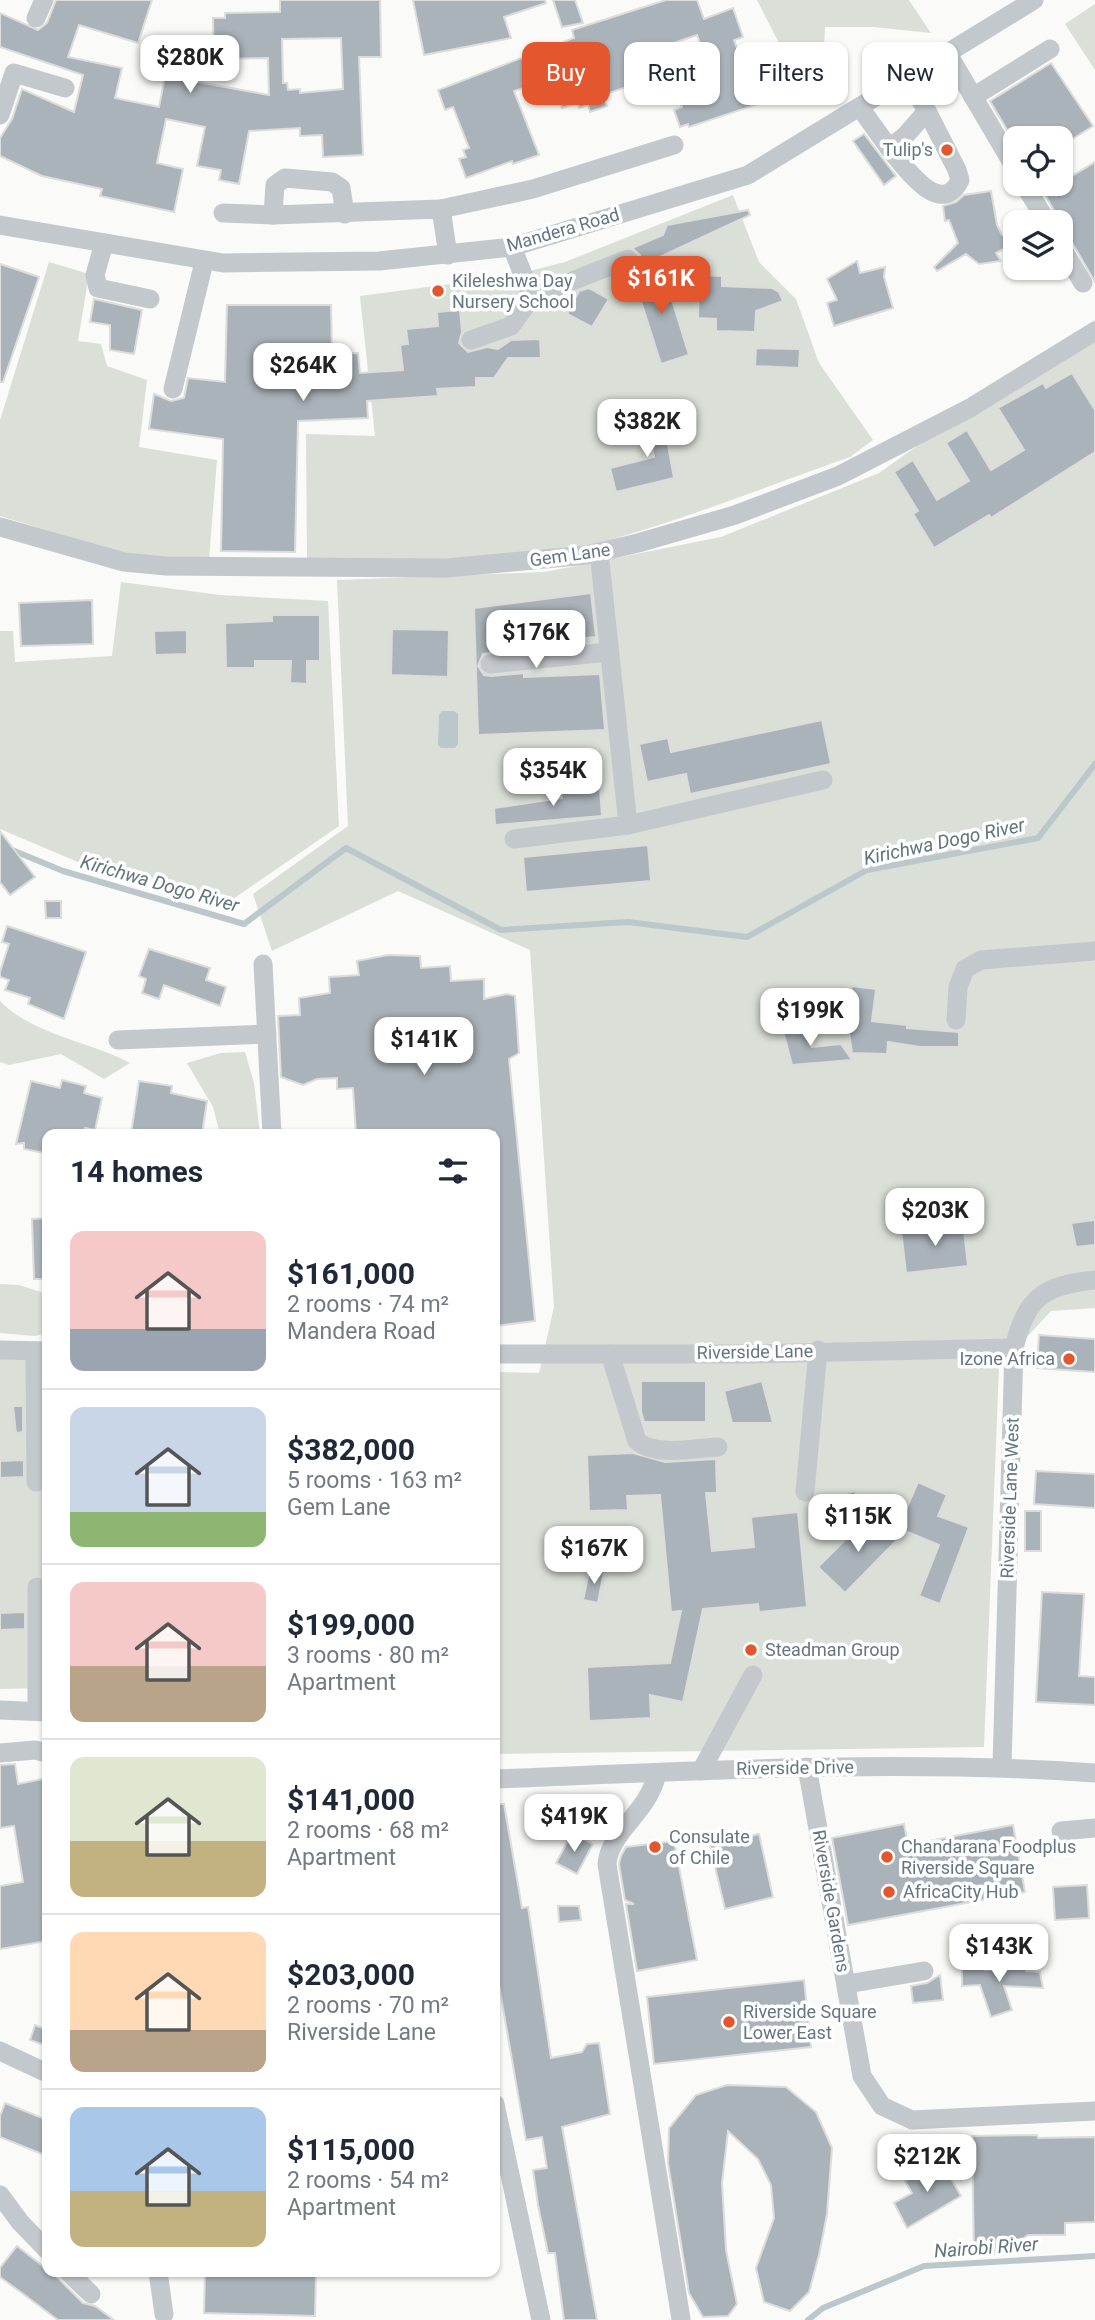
<!DOCTYPE html>
<meta charset="utf-8">
<style>
body{margin:0;font-family:Roboto,sans-serif;background:#f2f2f3;color:#1f2937;height:100vh;display:flex;flex-direction:column;font-size:26px;white-space:nowrap}
*{box-sizing:border-box;margin:0}
p{font-size:23px;color:#747a83}
.icon{flex:none;width:38px;height:38px;fill:none;stroke:currentColor;stroke-width:2;stroke-linecap:round;stroke-linejoin:round}
.map{position:relative;flex:1;overflow:hidden}
.drawer{position:absolute;left:42px;top:1129px;width:458px;height:1148px;display:flex;flex-direction:column;background:#fff;border-radius:14px;box-shadow:0 2px 5px #0004}
.drawer>*{flex:none}
.guide{position:absolute;left:522px;top:42px;width:467px;height:63px;display:flex;gap:14px}
.buttons{position:absolute;left:1003px;top:126px;display:grid;gap:14px}
.buttons a{display:grid;place-items:center;width:70px;height:70px;border-radius:14px;background:#fff;box-shadow:0 2px 5px #0004;font-size:35px}
.price{position:absolute;translate:-50% -60px;padding:0 16px;border-radius:14px;background:#fff;color:#222;font-size:23px;line-height:46px;filter:drop-shadow(0 2px 4px #0008)}
.price::after{content:'';position:absolute;left:50%;top:42px;width:21px;height:16px;margin-left:-10px;background:inherit;clip-path:polygon(0 0,100% 0,50% 100%)}
.price.on{background:#e4572e;color:#fff}
ul{padding:0;list-style:none}
li{display:flex;align-items:center;gap:21px;height:175px;padding:0 28px}
li+li{border-top:2px solid #e0e1e3}
li span{display:grid;place-items:center;flex:none;width:196px;height:140px;border-radius:14px;color:#555}
li>.icon{margin-inline-start:auto}
span .icon{width:84px;height:84px;fill:#fffc;stroke-width:1}
li b{font-size:30px}
h2{display:flex;justify-content:space-between;align-items:center;height:84px;padding:0 28px;font-size:30px}
.tag{padding:0 24px;border-radius:14px;background:#fff;box-shadow:0 2px 5px #0004;font-size:24px;line-height:63px}
.tag.on{background:#e4572e;color:#fff}
.map>svg:first-child{display:block}
.green{fill:#dadfd7}
.water{fill:#bbc7cb}
.lines{fill:none;stroke-linecap:round;stroke-linejoin:round}
.stream{stroke:#bbc7cb;stroke-width:6}
.building{fill:#aab3b9;stroke:#dcdcda;stroke-width:2;fill-rule:evenodd}
.minor{stroke:#c3c8cc;stroke-width:19}
.poi-dot{fill:#e4572e;stroke:#fff;stroke-width:2.5}
.labels{text-anchor:middle;stroke-width:7;stroke-linejoin:round;paint-order:stroke}
.poi-label{font-size:18px;fill:#657683;stroke:#fff;text-anchor:start}
.street-label{font-size:18px;fill:#657683;stroke:#fff}
.water-label{font-size:19px;font-style:italic;fill:#60757c;stroke:#fff}
</style>
<div class="map">
<svg width="1095" height="2320" viewBox="0 0 1095 2320">
<rect width="100%" height="100%" fill="#fafaf8"/>
<g class="green">
<polygon points="757,0 909,0 931,33 874,27 825,27 823,73 817,102 795,74"/>
<polygon points="1095,4 1095,70 1065,24"/>
<path d="M733 195 759 262 796 299 819 363 873 440 850 457C767 486 684 520 599 543 506 569 403 561 307 562L306 434 375 436 360 296 510 276 565 262Z"/>
<polygon points="49,262 89,274 78,341 101,344 107,366 147,380 139,447 217,460 209,559 128,555 0,516 0,420"/>
<polygon points="1095,320 1095,1308 1051,1311 999,1367 984,1747 495,1754 495,1372 539,1373 554,1307 530,950 398,891 272,951 253,894 348,826 337,580 545,572 721,537 879,473"/>
<polygon points="121,582 220,595 328,601 339,826 233,899 78,862 0,829 0,631 13,631 15,662 112,656"/>
<path d="M0 1001C33 1035 89 1041 130 1063L104 1079 61 1054 9 1065 0 1062Z"/>
<polygon points="245,1052 254,1083 260,1134 220,1134 213,1107 187,1063 221,1053"/>
<polygon points="0,1284 19,1285 47,1294 47,1333 35,1336 0,1333"/>
<polygon points="0,1357 47,1358 47,1688 0,1689"/>
</g>
<polygon class="water" points="442,711 454,711 458,714 458,744 455,748 441,748 438,745 439,715"/>
<g class="lines">
<g class="stream">
<polyline points="0,845 63,871 244,924 346,848 501,930 628,922 747,937 867,870 1038,838 1095,764"/>
<polyline points="808,2320 823,2308 924,2266 1095,2256"/>
</g>
</g>
<g class="building">
<path d="M56 0H152L138 43 79 25 68 57 122 68 115 98 159 107 165 76 269 95 268 58 214 59 213 18H225V13L280 12V0H380L381 57H359L363 155 323 157 322 135 300 136V128L249 131 239 184 219 180 221 170 197 166 205 127 166 119 157 163 183 169 174 212 100 196 102 189 42 176 0 156V138L12 119 22 89 74 112 83 75 0 47V13L38 30 47 23ZM341 38 343 89 300 93V89L288 90 287 83H283L282 39Z"/>
<polygon points="413,0 545,0 546,3 504,17 511,38 424,55"/>
<polygon points="553,0 575,0 583,23 562,27"/>
<polygon points="666,0 697,0 704,19 733,8 743,37 734,40 746,72 751,71 755,83 760,81 767,101 689,127 688,124 680,127 674,110 682,107 679,100 686,98 681,82 710,71 697,35 656,49 664,74 603,95 607,106 590,112 588,105 579,108 578,103 562,108 552,78 514,91 539,155 513,164 512,161 466,178 459,159 466,157 463,150 469,148 453,107 445,110 438,90 574,38 572,30"/>
<polygon points="1051,63 1093,126 1060,147 1060,138 1012,138 990,101"/>
<polygon points="864,134 896,176 884,185 853,141"/>
<polygon points="1095,162 1095,282 1070,239 1060,228 1057,216 1044,193"/>
<polygon points="991,191 997,225 1002,235 1015,237 1015,243 996,253 1001,261 979,264 966,254 937,271 934,267 958,243 949,220 945,221 943,206 956,202 964,195"/>
<polygon points="748,210 750,215 636,268 640,255 632,248 663,235 667,225"/>
<polygon points="857,261 860,273 885,267 884,277 893,308 834,326 827,303 837,300 827,279"/>
<polygon points="0,264 39,277 3,382 0,382"/>
<polygon points="632,273 664,274 689,355 661,364"/>
<polygon points="699,275 722,276 722,286 772,288 779,292 783,301 756,311 755,332 716,331 716,319 698,318"/>
<polygon points="589,288 609,299 592,327 567,314 579,291"/>
<polygon points="94,299 142,310 134,354 110,350 110,325 90,322"/>
<polygon points="227,305 331,305 332,354 358,353 360,373 403,370 400,345 408,344 406,329 438,326 437,312 460,310 462,332 459,343 468,352 487,347 498,349 511,340 540,339 541,358 508,358 494,378 476,378 476,387 437,389 438,396 367,401 368,418 298,421 295,552 221,551 223,439 149,429 154,394 171,401 184,398 188,378 225,382"/>
<polygon points="756,348 800,349 799,368 755,366"/>
<polygon points="1072,373 1095,410 1095,452 991,518 989,515 934,548 913,514 918,511 894,472 913,460 937,500 969,481 946,443 967,430 991,470 1024,450 998,408 1043,383 1046,388"/>
<polygon points="661,407 674,478 616,492 610,468 654,457 645,410"/>
<polygon points="591,593 596,637 519,644 520,649 483,654 478,666 484,675 491,676 524,673 524,677 600,674 605,730 478,735 474,608"/>
<polygon points="92,600 93,644 21,646 19,603"/>
<polygon points="272,615 320,615 320,661 307,661 307,684 290,683 291,661 255,661 255,668 226,668 225,623 272,621"/>
<polygon points="392,629 449,630 448,677 391,675"/>
<polygon points="187,630 187,654 155,655 154,631"/>
<polygon points="822,720 831,764 690,794 686,774 647,782 639,744 668,738 671,752"/>
<polygon points="600,788 602,816 495,825 494,808 562,798 561,791"/>
<polygon points="0,831 35,877 10,895 0,882"/>
<polygon points="648,845 651,881 526,892 523,857"/>
<polygon points="45,901 61,901 61,918 46,918"/>
<polygon points="7,926 86,952 64,1019 28,1004 30,998 5,990 9,980 0,977 0,972 9,944 2,942"/>
<polygon points="149,949 210,968 206,980 226,987 220,1006 164,985 159,999 142,993 146,979 139,976"/>
<polygon points="388,955 420,956 421,968 450,966 451,981 484,979 484,999 507,994 515,996 519,1053 509,1059 535,1321 495,1326 495,1132 356,1134 353,1088 337,1089 337,1078 317,1079 303,1085 281,1077 278,1016 300,1015 299,998 330,993 329,977 359,975 357,961"/>
<polygon points="851,986 876,989 872,1021 907,1025 907,1028 959,1032 959,1047 920,1047 888,1042 887,1054 852,1053 846,1012 855,1010"/>
<polygon points="810,1024 812,1047 841,1044 852,1060 792,1065 782,1027"/>
<polygon points="62,1080 86,1086 84,1093 102,1098 95,1130 85,1128 83,1134 47,1134 44,1153 24,1149 24,1143 16,1144 31,1081 60,1088"/>
<polygon points="139,1081 172,1086 171,1093 207,1101 202,1134 131,1134"/>
<polygon points="47,1218 47,1279 34,1279 32,1219"/>
<polygon points="1095,1220 1095,1245 1076,1247 1071,1223"/>
<polygon points="963,1222 968,1266 906,1273 901,1230"/>
<polygon points="1039,1335 1095,1339 1095,1372 1037,1368"/>
<polygon points="641,1381 706,1381 706,1422 644,1422 641,1411"/>
<polygon points="762,1381 773,1423 732,1423 724,1391"/>
<polygon points="13,1406 23,1406 23,1432 16,1433"/>
<polygon points="633,1453 665,1462 716,1459 717,1493 706,1493 712,1551 754,1547 751,1517 798,1512 807,1607 759,1612 758,1604 703,1609 683,1702 650,1695 651,1718 589,1721 587,1667 670,1663 681,1611 671,1612 660,1495 627,1496 628,1510 589,1511 587,1455"/>
<polygon points="24,1460 24,1477 0,1478 0,1461"/>
<polygon points="1036,1471 1095,1474 1095,1508 1034,1504"/>
<polygon points="918,1482 947,1495 938,1516 969,1527 940,1604 919,1596 939,1545 898,1528"/>
<polygon points="855,1491 858,1501 869,1512 829,1522 823,1499"/>
<rect x="1025" y="1511" width="16" height="40"/>
<polygon points="871,1514 897,1540 845,1593 818,1567"/>
<polygon points="590,1568 604,1571 598,1603 583,1600"/>
<polygon points="1042,1592 1084,1594 1079,1676 1095,1677 1095,1705 1036,1702"/>
<polygon points="25,1612 25,1629 0,1630 0,1613"/>
<polygon points="15,1764 18,1784 47,1778 47,1941 0,1949 0,1886 23,1882 14,1826 0,1828 0,1765"/>
<polygon points="495,1804 504,1804 522,1908 528,1907 551,2058 582,2052 587,2044 599,2043 610,2114 562,2127 597,2320 564,2320 555,2253 548,2253 538,2205 533,2170 547,2168 542,2137 526,2140 496,1968 499,1968 495,1947"/>
<polygon points="904,1824 908,1845 1013,1825 1025,1892 848,1925 832,1838"/>
<polygon points="572,1833 593,1844 577,1874 556,1863"/>
<polygon points="759,1834 773,1897 725,1909 710,1845"/>
<polygon points="674,1841 697,1960 637,1971 626,1904 634,1904 625,1900 619,1864 621,1856 626,1847"/>
<polygon points="1087,1885 1089,1918 1055,1920 1053,1887"/>
<polygon points="558,1906 579,1906 581,1920 559,1922"/>
<polygon points="985,1965 985,1970 1026,1968 1026,1971 1040,1972 1043,1988 1004,1986 1012,2010 991,2017 980,1985 962,1986 962,1966"/>
<polygon points="940,1975 943,2000 913,2003 911,1986 927,1983"/>
<polygon points="804,1980 811,2047 654,2064 647,1997"/>
<polygon points="35,2025 47,2030 47,2046 30,2040"/>
<polygon points="727,2085 786,2087 816,2112 832,2148 827,2214 819,2255 809,2292 790,2311 764,2302 756,2268 774,2218 771,2185 758,2159 728,2131 722,2183 726,2250 737,2304 728,2316 703,2317 689,2293 668,2163 669,2128 696,2095"/>
<polygon points="5,2103 47,2120 47,2156 0,2137 0,2116"/>
<polygon points="1037,2135 1038,2138 1095,2137 1095,2222 1065,2223 1065,2235 1028,2235 1003,2254 974,2255 972,2136"/>
<polygon points="940,2160 961,2196 907,2228 894,2203 912,2193 905,2181"/>
<polygon points="17,2246 57,2277 83,2303 95,2306 114,2320 58,2320 22,2293 0,2277 0,2268"/>
<polygon points="205,2272 316,2272 315,2316 204,2313"/>
</g>
<g class="lines">
<g class="minor">
<polyline points="36,18 44,0"/>
<polyline points="948,54 1015,168"/>
<polyline points="973,97 1050,49"/>
<polyline points="861,109 889,148 905,136 927,111 908,79"/>
<polyline points="0,115 14,73 65,88"/>
<path d="M889 148C903 165 941 220 960 180L957 170 927 111"/>
<polyline points="1024,184 1047,222"/>
<polyline points="441,209 533,189 674,145"/>
<polyline points="223,213 273,215 441,209 448,255"/>
<polyline points="273,215 275,185 285,178 332,182 341,188 345,214"/>
<polyline points="0,225 223,263 379,261 512,247 748,175 1034,0"/>
<polyline points="104,243 95,275 98,288 150,299"/>
<polyline points="1060,245 1083,283"/>
<polyline points="512,247 532,297 628,259"/>
<polyline points="471,340 511,326 532,297"/>
<polyline points="173,389 204,262"/>
<polyline points="0,527 124,562 166,566 447,568 587,555 638,543 735,515 838,476 970,408 1095,331"/>
<polyline points="599,552 628,825 823,780"/>
<polyline points="490,664 609,652"/>
<polyline points="514,839 628,825"/>
<polyline points="263,964 272,1134"/>
<polyline points="956,1020 958,987 965,969 981,960 1095,951"/>
<polyline points="118,1040 267,1034"/>
<polyline points="0,1350 46,1351"/>
<polyline points="35,1351 36,1482"/>
<polyline points="495,1354 749,1354 1014,1348"/>
<path d="M610 1354 637 1441C656 1457 695 1448 718 1447"/>
<polyline points="805,1492 818,1350"/>
<polyline points="37,1587 37,1711"/>
<polyline points="0,1710 47,1712"/>
<polyline points="0,1753 35,1750 47,1753"/>
<path d="M1002 1766 1014 1348C1026 1298 1043 1285 1095 1280"/>
<polyline points="807,1767 862,2076 882,2106 912,2120 1095,2111"/>
<polyline points="701,1771 753,1675"/>
<path d="M657 1773C649 1813 610 1830 607 1864L681 2319"/>
<path d="M495 1779C695 1771 895 1759 1095 1773"/>
<polyline points="1061,1831 1095,1828"/>
<polyline points="847,1984 924,1971"/>
<polyline points="0,2051 47,2073"/>
<polyline points="495,2104 541,2320"/>
<polyline points="0,2195 20,2222 47,2250"/>
<polyline points="68,2272 91,2294"/>
<polyline points="158,2272 164,2314"/>
</g>
</g>
<g class="poi-dot">
<circle cx="947" cy="150" r="7"/>
<circle cx="438" cy="291" r="7"/>
<circle cx="1069" cy="1359" r="7"/>
<circle cx="751" cy="1650" r="7"/>
<circle cx="655" cy="1847" r="7"/>
<circle cx="887" cy="1857" r="7"/>
<circle cx="889" cy="1892" r="7"/>
<circle cx="729" cy="2022" r="7"/>
</g>
<g class="labels">
<g class="poi-label">
<text x="933" y="156" text-anchor="end">Tulip's</text>
<text x="452" y="287">Kileleshwa Day<tspan x="452" dy="21">Nursery School</tspan></text>
<text x="1055" y="1365" text-anchor="end">Izone Africa</text>
<text x="765" y="1656">Steadman Group</text>
<text x="669" y="1843">Consulate<tspan x="669" dy="21">of Chile</tspan></text>
<text x="901" y="1853">Chandarana Foodplus<tspan x="901" dy="21">Riverside Square</tspan></text>
<text x="903" y="1898">AfricaCity Hub</text>
<text x="743" y="2018">Riverside Square<tspan x="743" dy="21">Lower East</tspan></text>
</g>
<g class="street-label">
<text transform="translate(563 230) rotate(-16)" y="6">Mandera Road</text>
<text transform="translate(570 555) rotate(-8)" y="6">Gem Lane</text>
<text transform="translate(755 1352) rotate(-1)" y="6">Riverside Lane</text>
<text transform="translate(1010 1498) rotate(-88)" y="6">Riverside Lane West</text>
<text transform="translate(795 1768) rotate(-1)" y="6">Riverside Drive</text>
<text transform="translate(831 1901) rotate(80)" y="6">Riverside Gardens</text>
</g>
<g class="water-label">
<text transform="translate(944 841) rotate(-12)" y="7">Kirichwa Dogo River</text>
<text transform="translate(160 883) rotate(16)" y="7">Kirichwa Dogo River</text>
<text transform="translate(986 2247) rotate(-4)" y="7">Nairobi River</text>
</g>
</g>
</svg>
<div class="buttons">
<a><svg class="icon" aria-label="locate" viewBox="0 0 24 24"><circle cx="12" cy="12" r="6"/><path d="M12 2v4M12 18v4M2 12h4M18 12h4"/></svg></a>
<a><svg class="icon" aria-label="layers" viewBox="0 0 24 24"><path d="M12 4l9 5-9 5-9-5zM3 14l9 5 9-5"/></svg></a>
</div>
<b class="price" style="left:190px;top:95px">$280K</b>
<b class="price on" style="left:661px;top:316px">$161K</b>
<b class="price" style="left:303px;top:403px">$264K</b>
<b class="price" style="left:647px;top:459px">$382K</b>
<b class="price" style="left:536px;top:670px">$176K</b>
<b class="price" style="left:553px;top:808px">$354K</b>
<b class="price" style="left:810px;top:1048px">$199K</b>
<b class="price" style="left:424px;top:1077px">$141K</b>
<b class="price" style="left:935px;top:1248px">$203K</b>
<b class="price" style="left:858px;top:1554px">$115K</b>
<b class="price" style="left:594px;top:1586px">$167K</b>
<b class="price" style="left:574px;top:1854px">$419K</b>
<b class="price" style="left:999px;top:1984px">$143K</b>
<b class="price" style="left:927px;top:2194px">$212K</b>
<div class="guide">
<a class="tag on">Buy</a>
<a class="tag">Rent</a>
<a class="tag">Filters</a>
<a class="tag">New</a>
</div>
<section class="drawer">
<h2>14 homes<svg class="icon" aria-label="filters" viewBox="0 0 24 24"><path d="M4 7h16M4 17h16"/><circle cx="9" cy="7" r="2"/><circle cx="15" cy="17" r="2"/></svg></h2>
<ul>
<li><span style="background:linear-gradient(#f6c9c9 70%,#9aa5b1 0)"><svg class="icon" aria-label="home" viewBox="0 0 24 24"><path d="M3 11l9-7 9 7M6 9v11h12V9"/></svg></span><div><b>$161,000</b><p>2 rooms · 74 m²</p><p>Mandera Road</p></div></li>
<li><span style="background:linear-gradient(#c9d6e8 75%,#8fb573 0)"><svg class="icon" aria-label="home" viewBox="0 0 24 24"><path d="M3 11l9-7 9 7M6 9v11h12V9"/></svg></span><div><b>$382,000</b><p>5 rooms · 163 m²</p><p>Gem Lane</p></div></li>
<li><span style="background:linear-gradient(#f6c9c9 60%,#b9a48a 0)"><svg class="icon" aria-label="home" viewBox="0 0 24 24"><path d="M3 11l9-7 9 7M6 9v11h12V9"/></svg></span><div><b>$199,000</b><p>3 rooms · 80 m²</p><p>Apartment</p></div></li>
<li><span style="background:linear-gradient(#dfe7d0 60%,#c2b280 0)"><svg class="icon" aria-label="home" viewBox="0 0 24 24"><path d="M3 11l9-7 9 7M6 9v11h12V9"/></svg></span><div><b>$141,000</b><p>2 rooms · 68 m²</p><p>Apartment</p></div></li>
<li><span style="background:linear-gradient(#ffd9b3 70%,#b9a48a 0)"><svg class="icon" aria-label="home" viewBox="0 0 24 24"><path d="M3 11l9-7 9 7M6 9v11h12V9"/></svg></span><div><b>$203,000</b><p>2 rooms · 70 m²</p><p>Riverside Lane</p></div></li>
<li><span style="background:linear-gradient(#a9c7e8 60%,#c2b280 0)"><svg class="icon" aria-label="home" viewBox="0 0 24 24"><path d="M3 11l9-7 9 7M6 9v11h12V9"/></svg></span><div><b>$115,000</b><p>2 rooms · 54 m²</p><p>Apartment</p></div></li>
</ul>
</section>
</div>
